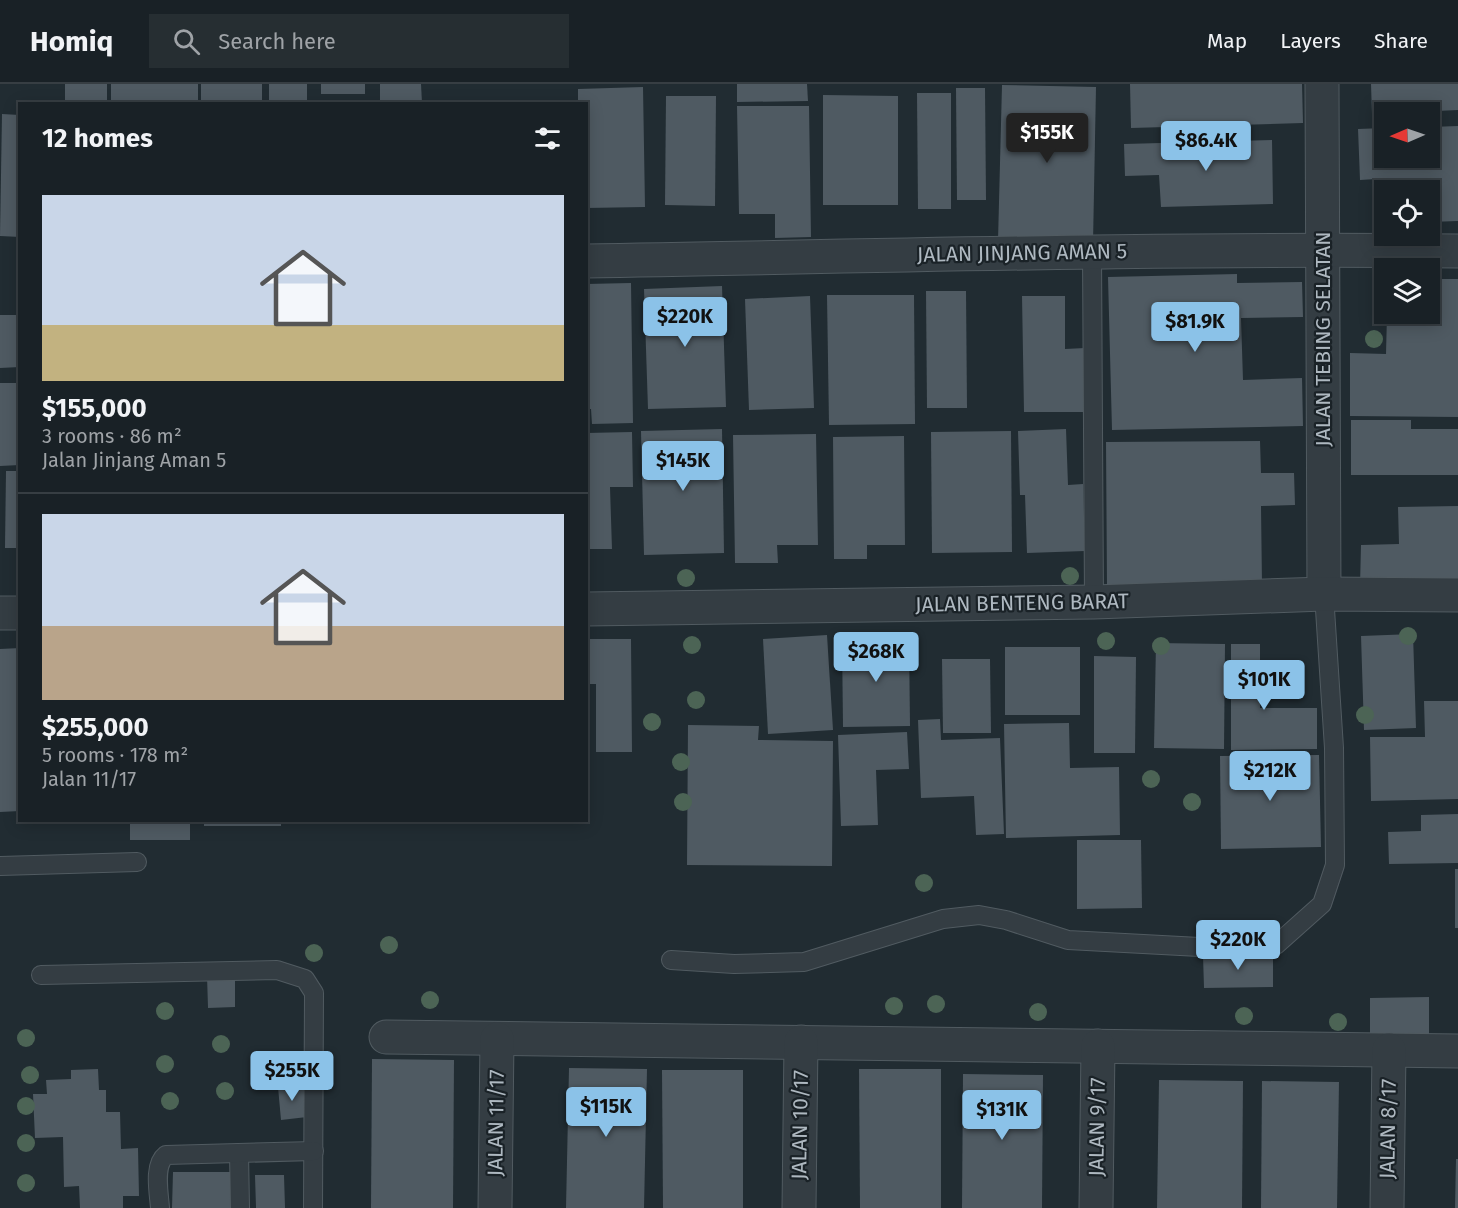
<!DOCTYPE html>
<meta charset="utf-8">
<style>
body{margin:0;font-family:"Fira Sans",sans-serif;background:#262e32;color:#f1f3f6;height:100vh;display:flex;flex-direction:column;font-size:22px;white-space:nowrap}
*{box-sizing:border-box;margin:0}
p{font-size:20px;color:#9fa3a7}
.icon{flex:none;width:33px;height:33px;fill:none;stroke:currentColor;stroke-width:2;stroke-linecap:round;stroke-linejoin:round}
.map{position:relative;flex:1;overflow:hidden}
.drawer{position:absolute;left:18px;top:18px;width:570px;height:720px;display:flex;flex-direction:column;background:#192126;border-radius:0px;box-shadow:0 3px 15px #0003,0 0 0 2px #373e43}
.drawer>*{flex:none}
.needle{width:39px;rotate:268deg}
.fabs{position:absolute;left:1374px;top:18px;display:grid;gap:12px}
.fabs a{display:grid;place-items:center;width:66px;height:66px;border-radius:0px;background:#192126;box-shadow:0 3px 15px #0003,0 0 0 2px #373e43;font-size:30px}
.price{position:absolute;translate:-50% -51px;padding:0 14px;border-radius:6px;background:#8bc2e8;color:#111;font-size:20px;line-height:39px;filter:drop-shadow(0 2px 3px #0008)}
.price::after{content:'';position:absolute;left:50%;top:36px;width:18px;height:14px;margin-left:-9px;background:inherit;clip-path:polygon(0 0,100% 0,50% 100%)}
.price.current{background:#222;color:#fff}
ul{padding:0;list-style:none}
li{display:grid;align-content:center;gap:12px;height:318px;padding:0 24px}
li+li{border-top:2px solid #373e43}
li span{display:grid;place-items:center;height:186px;border-radius:0px;color:#555}
li>.icon{margin-inline-start:auto}
span .icon{width:108px;height:108px;fill:#fffc;stroke-width:1}
li b{font-size:26px}
h2{display:flex;justify-content:space-between;align-items:center;height:72px;padding:0 24px;font-size:26px}
header{display:flex;align-items:center;gap:36px;box-sizing:border-box;height:84px;padding:0 30px;background:#192126;border-bottom:2px solid #373e43}
header strong{font-size:28px}
nav{display:flex;gap:33px;margin-inline-start:auto;font-size:21px}
.search{width:420px;height:54px;background:#262e32;display:flex;align-items:center;gap:15px;box-sizing:border-box;padding:0 21px;border-radius:0px;color:#9fa3a7;font-size:22px}
.map>svg:first-child{display:block}
.building{fill:#4f5a62}
.lines{fill:none;stroke-linecap:round;stroke-linejoin:round}
.service-casing{stroke:#515b61;stroke-width:20}
.minor-casing{stroke:#515b61;stroke-width:35}
.service{stroke:#343d43;stroke-width:18}
.minor{stroke:#343d43;stroke-width:33}
.tree{fill:#4c6455}
.labels{text-anchor:middle;stroke-width:4.5;stroke-linejoin:round;paint-order:stroke}
.street-label{font-size:21px;fill:#aeb8c0;stroke:#1a2227}
</style>
<header>
<strong>Homiq</strong>
<div class="search"><svg class="icon" aria-label="search" viewBox="0 0 24 24"><circle cx="10" cy="10" r="6"/><path d="M15 15l6 6"/></svg>Search here</div>
<nav><a>Map</a><a>Layers</a><a>Share</a></nav>
</header>
<div class="map">
<svg width="1458" height="1124" viewBox="0 0 1458 1124">
<rect width="100%" height="100%" fill="#212c32"/>
<g class="building">
<rect x="65" y="0" width="42" height="20"/>
<rect x="111" y="0" width="87" height="20"/>
<rect x="201" y="0" width="61" height="20"/>
<rect x="269" y="0" width="38" height="20"/>
<rect x="321" y="0" width="44" height="10"/>
<polygon points="380,0 421,0 422,19 380,19"/>
<polygon points="737,0 807,0 808,17 737,18"/>
<polygon points="1130,0 1302,0 1303,39 1131,44"/>
<polygon points="1371,0 1458,0 1458,26 1372,30"/>
<polygon points="1002,1 1096,3 1093,159 998,157"/>
<polygon points="643,3 645,123 586,124 586,20 578,20 578,5"/>
<polygon points="956,4 985,4 986,116 957,116"/>
<polygon points="917,9 951,9 951,125 918,125"/>
<polygon points="823,11 898,12 898,121 823,121"/>
<polygon points="666,12 716,12 715,122 665,121"/>
<rect x="488" y="16" width="71" height="4"/>
<polygon points="737,22 809,22 811,153 775,154 775,130 739,130"/>
<polygon points="2,30 20,31 20,153 0,152"/>
<polygon points="1458,42 1458,137 1430,138 1430,106 1384,106 1384,139 1377,139 1376,95 1360,96 1358,45 1384,44 1384,74 1430,74 1430,43"/>
<polygon points="1272,56 1273,120 1161,123 1159,91 1125,92 1124,60"/>
<polygon points="1237,190 1237,199 1302,198 1303,233 1241,234 1243,296 1302,294 1303,342 1112,346 1108,193"/>
<polygon points="1430,195 1458,195 1458,333 1350,332 1350,269 1386,270 1387,230 1430,230"/>
<polygon points="631,199 633,339 592,340 591,325 586,325 586,200"/>
<polygon points="722,202 726,323 648,325 644,205"/>
<polygon points="926,207 966,207 967,324 927,324"/>
<polygon points="827,211 914,211 915,340 829,341"/>
<polygon points="810,212 814,324 749,326 745,215"/>
<polygon points="1022,212 1065,212 1065,265 1085,264 1085,328 1024,328"/>
<polygon points="0,231 20,231 20,283 0,284"/>
<polygon points="0,299 20,299 20,381 0,382"/>
<polygon points="1351,336 1411,336 1411,345 1458,345 1458,391 1351,391"/>
<polygon points="722,345 724,469 644,471 641,347"/>
<polygon points="1066,345 1068,401 1083,400 1085,467 1027,469 1025,411 1020,411 1018,347"/>
<polygon points="1011,347 1012,468 932,469 931,348"/>
<polygon points="632,348 633,403 610,403 612,465 586,465 586,349"/>
<polygon points="816,350 818,461 777,461 778,479 735,479 733,351"/>
<polygon points="904,352 905,461 867,461 867,475 834,475 833,353"/>
<polygon points="1260,357 1261,389 1294,389 1295,421 1261,422 1262,500 1107,502 1106,358"/>
<polygon points="6,387 20,387 20,464 5,464"/>
<polygon points="1458,422 1458,501 1360,502 1361,461 1399,460 1398,423"/>
<polygon points="1413,550 1416,644 1364,646 1361,552"/>
<polygon points="827,551 833,646 768,650 763,555"/>
<polygon points="586,555 631,555 632,668 596,668 596,600 586,600"/>
<polygon points="909,555 910,642 843,643 842,556"/>
<polygon points="1156,559 1225,560 1224,665 1154,664"/>
<polygon points="1231,560 1260,560 1260,624 1317,624 1317,665 1231,666"/>
<rect x="1005" y="563" width="75" height="68"/>
<polygon points="20,564 20,727 0,728 0,565"/>
<polygon points="1094,572 1136,573 1135,669 1094,669"/>
<polygon points="942,575 990,575 991,649 943,649"/>
<polygon points="1424,617 1458,617 1458,715 1371,717 1370,653 1425,653"/>
<polygon points="940,635 941,656 1000,654 1004,750 976,751 974,712 921,714 918,636"/>
<polygon points="1069,639 1070,684 1119,683 1120,751 1006,754 1004,640"/>
<polygon points="688,641 759,642 758,656 833,657 832,782 687,781"/>
<polygon points="907,648 909,685 876,686 878,741 841,742 838,651"/>
<polygon points="1319,671 1321,763 1221,765 1220,672"/>
<polygon points="1458,730 1458,779 1389,780 1388,748 1421,747 1421,731"/>
<rect x="130" y="736" width="60" height="20"/>
<rect x="204" y="736" width="77" height="6"/>
<polygon points="1077,756 1141,756 1142,824 1077,825"/>
<rect x="1455" y="785" width="3" height="59"/>
<polygon points="1273,869 1273,903 1204,904 1203,871"/>
<polygon points="207,891 235,891 235,923 208,924"/>
<polygon points="1429,913 1429,950 1370,950 1370,914"/>
<polygon points="372,975 454,976 453,1124 371,1124"/>
<polygon points="569,984 647,985 644,1124 566,1124"/>
<polygon points="98,985 99,1006 106,1006 106,1028 120,1028 121,1065 138,1064 139,1112 123,1112 123,1124 80,1124 79,1102 64,1103 63,1053 35,1054 33,1010 47,1010 46,996 71,995 71,986"/>
<polygon points="859,985 941,985 941,1124 860,1124"/>
<polygon points="662,986 743,986 743,1124 663,1124"/>
<polygon points="963,990 1043,991 1042,1124 962,1124"/>
<polygon points="1159,996 1243,997 1242,1124 1157,1124"/>
<polygon points="1262,997 1339,998 1337,1124 1261,1124"/>
<polygon points="304,1001 307,1033 281,1036 278,1003"/>
<polygon points="1456,1075 1458,1075 1458,1124 1455,1124"/>
<polygon points="173,1088 237,1088 237,1124 172,1124"/>
<polygon points="255,1091 284,1091 285,1124 256,1124"/>
</g>
<g class="lines">
<defs>
<g id="service">
<polyline points="1092,168 1094,518"/>
<polyline points="0,782 137,778"/>
<polyline points="671,876 734,880 804,878 943,835 979,831 1006,836 1068,856 1237,865 1276,861 1322,820 1335,781 1334,664 1324,510"/>
<polyline points="41,891 277,886 305,895 314,909 313,1124"/>
<polyline points="239,1069 240,1124"/>
<path d="M160 1124C159 1109 153 1081 166 1071L314 1067"/>
</g>
<g id="minor">
<polyline points="1322,0 1324,510"/>
<path d="M586 177C877 172 1167 164 1458 167"/>
<polyline points="586,525 1094,518 1324,510 1458,511"/>
<polyline points="0,529 20,529"/>
<polyline points="386,953 1458,967"/>
<polyline points="495,1124 497,955"/>
<polyline points="799,1124 801,958"/>
<polyline points="1096,1124 1098,962"/>
<polyline points="1387,1124 1389,966"/>
</g>
</defs>
<use href="#service" class="service-casing"/>
<use href="#minor" class="minor-casing"/>
<use href="#service" class="service"/>
<use href="#minor" class="minor"/>
</g>
<g class="tree">
<circle cx="1374" cy="255" r="9"/>
<circle cx="1070" cy="492" r="9"/>
<circle cx="686" cy="494" r="9"/>
<circle cx="1408" cy="552" r="9"/>
<circle cx="1106" cy="557" r="9"/>
<circle cx="692" cy="561" r="9"/>
<circle cx="1161" cy="562" r="9"/>
<circle cx="892" cy="565" r="9"/>
<circle cx="696" cy="616" r="9"/>
<circle cx="1365" cy="631" r="9"/>
<circle cx="652" cy="638" r="9"/>
<circle cx="681" cy="678" r="9"/>
<circle cx="1151" cy="695" r="9"/>
<circle cx="683" cy="718" r="9"/>
<circle cx="1192" cy="718" r="9"/>
<circle cx="924" cy="799" r="9"/>
<circle cx="389" cy="861" r="9"/>
<circle cx="314" cy="869" r="9"/>
<circle cx="430" cy="916" r="9"/>
<circle cx="936" cy="920" r="9"/>
<circle cx="894" cy="922" r="9"/>
<circle cx="165" cy="927" r="9"/>
<circle cx="1038" cy="928" r="9"/>
<circle cx="1244" cy="932" r="9"/>
<circle cx="1338" cy="938" r="9"/>
<circle cx="26" cy="954" r="9"/>
<circle cx="221" cy="960" r="9"/>
<circle cx="165" cy="980" r="9"/>
<circle cx="30" cy="991" r="9"/>
<circle cx="225" cy="1007" r="9"/>
<circle cx="170" cy="1017" r="9"/>
<circle cx="26" cy="1022" r="9"/>
<circle cx="26" cy="1059" r="9"/>
<circle cx="26" cy="1099" r="9"/>
</g>
<g class="labels">
<g class="street-label">
<text transform="translate(1022 169) rotate(-1)" y="7">JALAN JINJANG AMAN 5</text>
<text transform="translate(1323 255) rotate(-90)" y="7">JALAN TEBING SELATAN</text>
<text transform="translate(1022 519) rotate(-1)" y="7">JALAN BENTENG BARAT</text>
<text transform="translate(496 1039) rotate(-89)" y="7">JALAN 11/17</text>
<text transform="translate(800 1041) rotate(-89)" y="7">JALAN 10/17</text>
<text transform="translate(1097 1043) rotate(-89)" y="7">JALAN 9/17</text>
<text transform="translate(1388 1045) rotate(-89)" y="7">JALAN 8/17</text>
</g>
</g>
</svg>
<div class="fabs">
<a><svg class="needle" viewBox="-14 -14 28 28"><path d="M0-13l5 13h-10z" fill="#e53935"/><path d="M0 13l5-13h-10z" fill="#9fa3a7"/></svg></a>
<a><svg class="icon" aria-label="locate" viewBox="0 0 24 24"><circle cx="12" cy="12" r="6"/><path d="M12 2v4M12 18v4M2 12h4M18 12h4"/></svg></a>
<a><svg class="icon" aria-label="layers" viewBox="0 0 24 24"><path d="M12 4l9 5-9 5-9-5zM3 14l9 5 9-5"/></svg></a>
</div>
<b class="price current" style="left:1047px;top:80px">$155K</b>
<b class="price" style="left:1206px;top:88px">$86.4K</b>
<b class="price" style="left:685px;top:264px">$220K</b>
<b class="price" style="left:1195px;top:269px">$81.9K</b>
<b class="price" style="left:683px;top:408px">$145K</b>
<b class="price" style="left:876px;top:599px">$268K</b>
<b class="price" style="left:1264px;top:627px">$101K</b>
<b class="price" style="left:1270px;top:718px">$212K</b>
<b class="price" style="left:1238px;top:887px">$220K</b>
<b class="price" style="left:292px;top:1018px">$255K</b>
<b class="price" style="left:606px;top:1054px">$115K</b>
<b class="price" style="left:1002px;top:1057px">$131K</b>
<section class="drawer">
<h2>12 homes<svg class="icon" aria-label="filters" viewBox="0 0 24 24"><path d="M4 7h16M4 17h16"/><circle cx="9" cy="7" r="2"/><circle cx="15" cy="17" r="2"/></svg></h2>
<ul>
<li><span style="background:linear-gradient(#c9d6e8 70%,#c2b280 0)"><svg class="icon" aria-label="home" viewBox="0 0 24 24"><path d="M3 11l9-7 9 7M6 9v11h12V9"/></svg></span><div><b>$155,000</b><p>3 rooms · 86 m²</p><p>Jalan Jinjang Aman 5</p></div></li>
<li><span style="background:linear-gradient(#c9d6e8 60%,#b9a48a 0)"><svg class="icon" aria-label="home" viewBox="0 0 24 24"><path d="M3 11l9-7 9 7M6 9v11h12V9"/></svg></span><div><b>$255,000</b><p>5 rooms · 178 m²</p><p>Jalan 11/17</p></div></li>
</ul>
</section>
</div>
